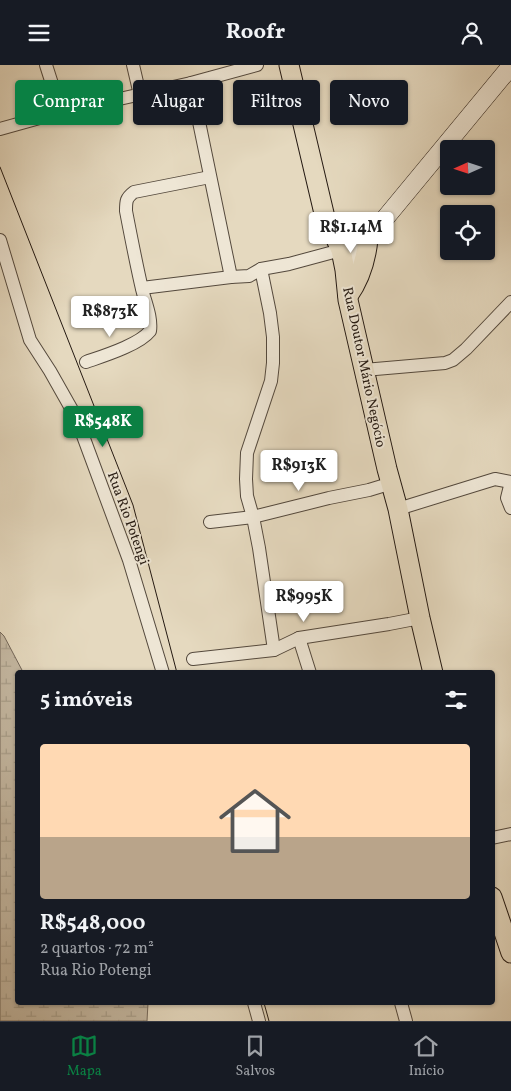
<!DOCTYPE html>
<html lang="pt">
<meta charset="utf-8">
<style>
body{margin:0;font-family:Vollkorn,serif;background:#20242c;color:#f1f3f6;height:100vh;display:flex;flex-direction:column;font-size:19px;white-space:nowrap}
*{box-sizing:border-box;margin:0}
p{font-size:16px;color:#9ea1a6}
.icon{flex:none;width:28px;height:28px;fill:none;stroke:currentColor;stroke-width:2;stroke-linecap:round;stroke-linejoin:round}
.map{position:relative;flex:1;overflow:hidden}
.drawer{position:absolute;left:15px;top:605px;width:480px;height:335px;display:flex;flex-direction:column;background:#171b24;border-radius:5px;box-shadow:0 1px 4px #0004}
.drawer>*{flex:none}
.top-card{position:absolute;left:15px;top:15px;width:481px;height:45px;display:flex;gap:10px}
.needle{width:32px;rotate:267deg}
.tools{position:absolute;left:440px;top:75px;display:grid;gap:10px}
.tools a{display:grid;place-items:center;width:55px;height:55px;border-radius:5px;background:#171b24;box-shadow:0 1px 4px #0004;font-size:25px}
.price{position:absolute;translate:-50% -42px;padding:0 11px;border-radius:5px;background:#fff;color:#222;font-size:16px;line-height:32px;filter:drop-shadow(0 1px 2px #0008)}
.price::after{content:'';position:absolute;left:50%;top:30px;width:15px;height:11px;margin-left:-8px;background:inherit;clip-path:polygon(0 0,100% 0,50% 100%)}
.price.current{background:#0b8043;color:#fff}
ul{padding:0;list-style:none}
li{display:grid;align-content:center;gap:10px;height:265px;padding:0 25px}
li span{display:grid;place-items:center;height:155px;border-radius:5px;color:#555}
li>.icon{margin-inline-start:auto}
span .icon{width:90px;height:90px;fill:#fffc;stroke-width:1}
li b{font-size:21px}
h2{display:flex;justify-content:space-between;align-items:center;height:60px;padding:0 25px;font-size:21px}
.tag{padding:0 18px;border-radius:5px;background:#171b24;box-shadow:0 1px 4px #0004;font-size:18px;line-height:45px}
.tag.current{background:#0b8043;color:#fff}
header{display:flex;justify-content:space-between;align-items:center;height:65px;padding:0 25px;background:#171b24;font-size:22px;font-weight:700}
.tab-bar{display:flex;justify-content:space-around;align-items:center;height:70px;border-top:1px solid #363941;background:#171b24;font-size:14px;color:#9ea1a6}
.tab-bar a{display:grid;justify-items:center;gap:2px}
.tab-bar .current{color:#0b8043}
.map>svg:first-child{display:block}
.wetland{fill:url(#wetland-marsh);stroke:#74685a}
.lines{fill:none;stroke-linecap:round;stroke-linejoin:round}
.minor-casing{stroke:#54493d;stroke-width:14}
.secondary-casing{stroke:#241912;stroke-width:19}
.primary-casing{stroke:#241912;stroke-width:21}
.minor{stroke:#eee6d5;stroke-width:12}
.secondary{stroke:#eee6d5;stroke-width:18}
.primary{stroke:#e5d9bf;stroke-width:19}
.tram{stroke:#241912;stroke-width:1}
.labels{text-anchor:middle;stroke-width:4;stroke-linejoin:round;paint-order:stroke}
.street-label{font-size:14px;fill:#241912;stroke:#eee6d5}
</style>
<header><svg class="icon" aria-label="menu" viewBox="0 0 24 24"><path d="M4 6h16M4 12h16M4 18h16"/></svg>Roofr<svg class="icon" aria-label="person" viewBox="0 0 24 24"><circle cx="12" cy="8" r="4"/><path d="M4 21q1-7 8-7t8 7"/></svg></header>
<div class="map">
<svg width="511" height="956" viewBox="0 0 511 956">
<defs>
<pattern id="wetland-marsh" width="20" height="14" patternUnits="userSpaceOnUse" patternTransform="scale(1.25)"><rect width="20" height="14" fill="#c4b8a2"/><path d="M1 5h8M5 5V1M11 12h8M15 12V8" fill="none" stroke="#a89e8a"/></pattern>
</defs>
<rect width="100%" height="100%" fill="#e5d9bf"/>
<filter id="stains"><feTurbulence type="fractalNoise" baseFrequency=".004" numOctaves="4"/><feColorMatrix values="0 0 0 0 .2 0 0 0 0 .09 0 0 0 0 .02 0 0 0 .5 -.17"/></filter>
<radialGradient id="worn" r=".72"><stop offset=".6" stop-color="#630" stop-opacity="0"/><stop offset="1" stop-color="#630" stop-opacity=".3"/></radialGradient>
<polygon class="wetland" points="0,567 4,571 23,607 18,608 18,938 148,938 147,956 0,956"/>
<g class="lines">
<defs>
<g id="minor">
<polyline points="46,0 61,47"/>
<polyline points="133,0 140,30"/>
<polyline points="191,18 231,212"/>
<polyline points="0,64 61,47 191,18 257,0"/>
<polyline points="0,175 30,275 50,306 76,352 129,495 163,608"/>
<polyline points="261,204 270,248 273,272 273,298 271,316 247,388 246,414 247,431 253,452 259,483 274,585"/>
<polyline points="142,223 231,212 249,211 261,204 289,199 341,185"/>
<path d="M86 297C103 291 139 280 150 266 152 252 145 237 142 224 136 198 131 172 126 146 126 136 126 133 134 127L210 112"/>
<polyline points="364,305 445,298 453,295 466,284 511,237"/>
<polyline points="511,417 507,433 511,443"/>
<polyline points="398,444 495,414 511,417"/>
<polyline points="210,457 253,452 329,433 369,425 392,418"/>
<polyline points="299,573 310,608"/>
<polyline points="193,594 274,585 299,573 389,559 420,553"/>
<polyline points="492,773 511,769"/>
<polyline points="254,938 259,956"/>
<polyline points="401,938 406,956"/>
</g>
<g id="secondary">
<polyline points="335,172 368,174"/>
<polyline points="345,205 368,174 511,1"/>
</g>
<g id="primary">
<polyline points="289,0 327,161 335,172 341,185 345,205 348,235 387,404 398,444 420,553 433,608"/>
<path d="M348 231C360 214 366 195 368 174"/>
<polyline points="492,832 511,888"/>
</g>
</defs>
<use href="#minor" class="minor-casing"/>
<use href="#secondary" class="secondary-casing"/>
<use href="#primary" class="primary-casing"/>
<use href="#minor" class="minor"/>
<use href="#secondary" class="secondary"/>
<use href="#primary" class="primary"/>
<g class="tram">
<polyline points="0,102 133,440 177,608"/>
<polyline points="264,938 269,956"/>
</g>
</g>
<g class="labels">
<g class="street-label">
<text transform="translate(365 302) rotate(78)" y="5">Rua Doutor Mário Negócio</text>
<text transform="translate(129 453) rotate(70)" y="5">Rua Rio Potengi</text>
</g>
</g>
<rect width="100%" height="100%" filter="url(#stains)"/>
<rect width="100%" height="100%" fill="url(#worn)"/>
</svg>
<div class="tools">
<a><svg class="needle" viewBox="-14 -14 28 28"><path d="M0-13l5 13h-10z" fill="#e53935"/><path d="M0 13l5-13h-10z" fill="#9ea1a6"/></svg></a>
<a><svg class="icon" aria-label="locate" viewBox="0 0 24 24"><circle cx="12" cy="12" r="6"/><path d="M12 2v4M12 18v4M2 12h4M18 12h4"/></svg></a>
</div>
<b class="price" style="left:351px;top:189px">R$1.14M</b>
<b class="price" style="left:110px;top:273px">R$873K</b>
<b class="price current" style="left:103px;top:383px">R$548K</b>
<b class="price" style="left:299px;top:427px">R$913K</b>
<b class="price" style="left:304px;top:558px">R$995K</b>
<div class="top-card">
<a class="tag current">Comprar</a>
<a class="tag">Alugar</a>
<a class="tag">Filtros</a>
<a class="tag">Novo</a>
</div>
<section class="drawer">
<h2>5 imóveis<svg class="icon" aria-label="filters" viewBox="0 0 24 24"><path d="M4 7h16M4 17h16"/><circle cx="9" cy="7" r="2"/><circle cx="15" cy="17" r="2"/></svg></h2>
<ul>
<li><span style="background:linear-gradient(#ffd9b3 60%,#b9a48a 0)"><svg class="icon" aria-label="home" viewBox="0 0 24 24"><path d="M3 11l9-7 9 7M6 9v11h12V9"/></svg></span><div><b>R$548,000</b><p>2 quartos · 72 m²</p><p>Rua Rio Potengi</p></div></li>
</ul>
</section>
</div>
<nav class="tab-bar">
<a class="current"><svg class="icon" aria-label="map" viewBox="0 0 24 24"><path d="M3 6l6-2 6 2 6-2v14l-6 2-6-2-6 2zM9 4v14M15 6v14"/></svg>Mapa</a>
<a><svg class="icon" aria-label="saved" viewBox="0 0 24 24"><path d="M7 4h10v16l-5-4-5 4z"/></svg>Salvos</a>
<a><svg class="icon" aria-label="home" viewBox="0 0 24 24"><path d="M3 11l9-7 9 7M6 9v11h12V9"/></svg>Início</a>
</nav>
